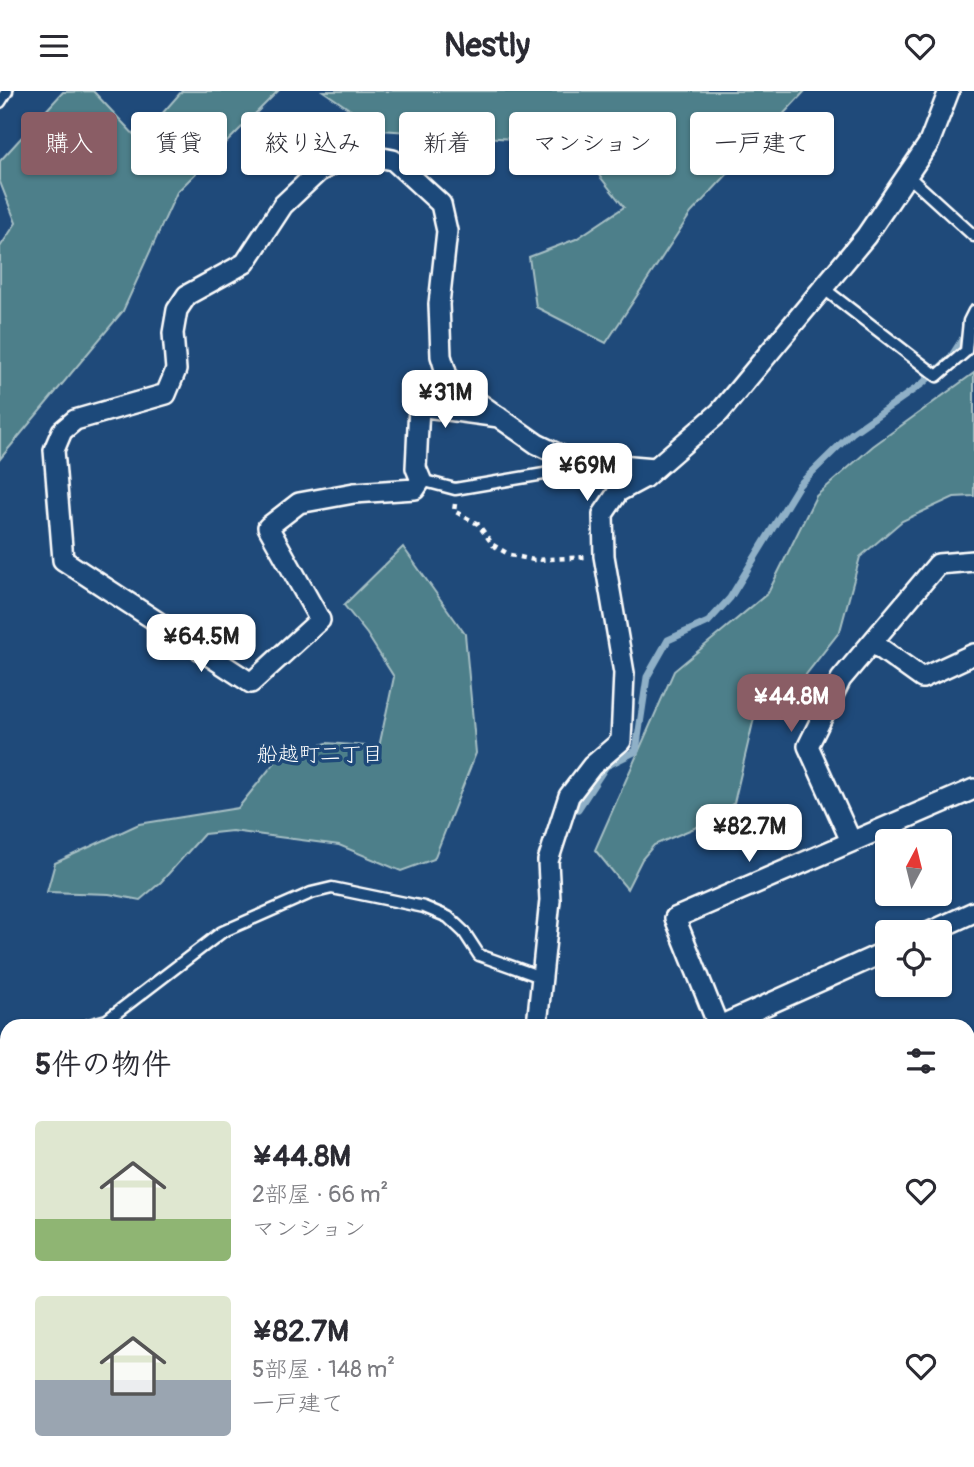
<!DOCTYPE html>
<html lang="ja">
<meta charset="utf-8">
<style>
body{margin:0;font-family:Pangolin,"Klee One",sans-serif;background:#f7f7f7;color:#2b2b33;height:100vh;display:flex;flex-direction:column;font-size:26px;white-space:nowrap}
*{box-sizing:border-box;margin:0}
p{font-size:23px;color:#7c7c81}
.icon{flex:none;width:38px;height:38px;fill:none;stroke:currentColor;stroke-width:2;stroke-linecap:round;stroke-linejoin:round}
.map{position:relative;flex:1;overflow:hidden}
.details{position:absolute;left:0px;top:928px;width:975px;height:450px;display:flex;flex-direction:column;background:#fff;border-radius:21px 21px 0 0;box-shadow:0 2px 5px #0004}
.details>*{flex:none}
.top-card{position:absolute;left:21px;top:21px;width:933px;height:63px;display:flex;gap:14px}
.needle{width:46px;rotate:7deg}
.tools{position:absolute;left:875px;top:738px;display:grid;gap:14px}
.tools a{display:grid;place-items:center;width:77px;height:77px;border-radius:7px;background:#fff;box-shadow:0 2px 5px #0004;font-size:35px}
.price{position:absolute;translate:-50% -60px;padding:0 16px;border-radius:14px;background:#fff;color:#222;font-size:23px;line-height:46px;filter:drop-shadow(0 2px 4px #0008)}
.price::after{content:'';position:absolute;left:50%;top:42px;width:21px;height:16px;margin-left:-10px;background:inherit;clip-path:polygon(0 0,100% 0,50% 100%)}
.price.selected{background:#8a5d65;color:#fff}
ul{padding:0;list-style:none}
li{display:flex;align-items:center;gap:21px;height:175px;padding:0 35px}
li span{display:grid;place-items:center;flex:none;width:196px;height:140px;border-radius:7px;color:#555}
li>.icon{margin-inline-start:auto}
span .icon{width:84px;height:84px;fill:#fffc;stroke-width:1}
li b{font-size:30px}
h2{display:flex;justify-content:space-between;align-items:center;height:84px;padding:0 35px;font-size:30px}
.tag{padding:0 24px;border-radius:7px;background:#fff;box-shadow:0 2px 5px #0004;font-size:24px;line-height:63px}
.tag.selected{background:#8a5d65;color:#fff}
header{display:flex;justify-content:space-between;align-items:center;height:91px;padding:0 35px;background:#fff;font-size:32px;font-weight:700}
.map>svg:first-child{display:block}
.green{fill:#4e7f8a;stroke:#a6bfc4;stroke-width:2}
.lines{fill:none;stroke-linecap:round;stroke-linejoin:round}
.stream{stroke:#8fb0c7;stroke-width:7}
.service-casing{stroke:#fff;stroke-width:15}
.minor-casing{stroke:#fff;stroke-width:24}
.path{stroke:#fff;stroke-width:4.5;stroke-dasharray:5 5;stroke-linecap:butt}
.service{stroke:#1f4a7a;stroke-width:10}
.minor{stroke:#1f4a7a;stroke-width:19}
.labels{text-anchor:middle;stroke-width:7;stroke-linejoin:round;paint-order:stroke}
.neighbourhood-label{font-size:21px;fill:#fff;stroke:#1f4a7a}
</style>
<header><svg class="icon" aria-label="menu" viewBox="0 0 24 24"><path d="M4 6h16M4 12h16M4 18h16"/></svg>Nestly<svg class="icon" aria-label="heart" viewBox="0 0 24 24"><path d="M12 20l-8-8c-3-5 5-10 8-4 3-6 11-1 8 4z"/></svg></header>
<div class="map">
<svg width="974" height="1376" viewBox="0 0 974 1376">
<rect width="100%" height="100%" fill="#1f4a7a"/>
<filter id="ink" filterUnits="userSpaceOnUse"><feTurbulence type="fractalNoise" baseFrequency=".0143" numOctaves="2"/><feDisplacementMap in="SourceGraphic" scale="14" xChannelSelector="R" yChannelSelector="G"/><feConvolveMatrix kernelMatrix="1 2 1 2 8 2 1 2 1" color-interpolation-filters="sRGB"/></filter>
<g filter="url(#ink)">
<g class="green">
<polygon points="93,0 139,49 182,0 278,0 177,101 123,220 0,368 0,156 16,132 0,91 0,70 63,1"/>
<polygon points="323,0 805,0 691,122 606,252 536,216 529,166 576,148 624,116 590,73 513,48 380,39"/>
<polygon points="974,282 974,405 954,406 902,430 860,466 840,540 804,586 754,627 734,712 704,733 654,754 642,768 627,798 595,759 674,580 768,502 816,405 873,355"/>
<polygon points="403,456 465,543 476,662 434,768 401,780 339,754 232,740 204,743 161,791 140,809 109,803 47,801 55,772 139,733 238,717 279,666 327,652 379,656 394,586 367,543 344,514"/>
<polygon points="0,1044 7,1046 7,1217 0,1238"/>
<polygon points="62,1370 193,1370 196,1376 59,1376"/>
</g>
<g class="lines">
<polyline class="stream" points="578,718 606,675 636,660 647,586 668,549 708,531 730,507 799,394 852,342 922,293 951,266 967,241"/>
<defs>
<g id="service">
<polyline points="0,11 7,0"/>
<polyline points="907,84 974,145"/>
<polyline points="823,197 937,285 966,260 969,230 974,220"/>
<polyline points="421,389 455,398 544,383 572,370"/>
<polyline points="89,934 107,929 222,841 311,802 332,797 424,816 448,826 464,841 479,864 541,886"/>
<polyline points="0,964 7,962"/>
<polyline points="0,970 7,976"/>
<polyline points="968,1005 974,999"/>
<polyline points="0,1358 7,1366"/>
<polyline points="11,1370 15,1376"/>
</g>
<g id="minor">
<polyline points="499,326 419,315 416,377 421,389 415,398 354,402 299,412 268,436 320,529 251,592 63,469 54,359 62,340 75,329 166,303 176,279 173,242 177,219 187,204 245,172 283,114 318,81 344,67 367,64 393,69 441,113 447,140 439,213 441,265 449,291 537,353 572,370 655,377"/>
<polyline points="873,552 922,587 974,563"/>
<polyline points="851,750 808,655 841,588 938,473 974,470"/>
<polyline points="928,842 974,821"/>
<polyline points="537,934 550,809 548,770 569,705 592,675 621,650 624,582 604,465 603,423 618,401 644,387 720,321 866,145 929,52 949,0"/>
<polyline points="718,934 675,827 974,698"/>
<polyline points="722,934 887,860"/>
<polyline points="968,1223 974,1161"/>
<polyline points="968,1251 974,1291"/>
<polyline points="641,1370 653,1376"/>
<polyline points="892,1370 897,1376"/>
<polyline points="439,1376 442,1370"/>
</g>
</defs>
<use href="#service" class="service-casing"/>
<use href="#minor" class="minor-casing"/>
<polyline class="path" points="455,413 454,420 478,433 493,454 510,464 534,469 586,466"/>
<use href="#service" class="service"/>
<use href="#minor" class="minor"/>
</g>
</g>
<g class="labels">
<g class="neighbourhood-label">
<text x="320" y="670">船越町二丁目</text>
</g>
</g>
</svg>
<div class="tools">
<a><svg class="needle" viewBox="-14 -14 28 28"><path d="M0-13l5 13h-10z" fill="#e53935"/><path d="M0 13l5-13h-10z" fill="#7c7c81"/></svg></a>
<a><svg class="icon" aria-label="locate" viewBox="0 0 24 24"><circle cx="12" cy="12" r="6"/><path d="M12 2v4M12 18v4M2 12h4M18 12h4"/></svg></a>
</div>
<b class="price" style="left:445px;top:339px">¥31M</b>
<b class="price" style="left:587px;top:412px">¥69M</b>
<b class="price" style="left:201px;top:583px">¥64.5M</b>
<b class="price selected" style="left:791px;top:643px">¥44.8M</b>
<b class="price" style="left:749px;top:773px">¥82.7M</b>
<div class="top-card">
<a class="tag selected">購入</a>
<a class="tag">賃貸</a>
<a class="tag">絞り込み</a>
<a class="tag">新着</a>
<a class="tag">マンション</a>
<a class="tag">一戸建て</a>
</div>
<section class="details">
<h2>5件の物件<svg class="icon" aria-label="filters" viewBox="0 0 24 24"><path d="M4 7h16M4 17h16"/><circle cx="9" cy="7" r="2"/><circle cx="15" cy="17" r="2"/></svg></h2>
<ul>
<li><span style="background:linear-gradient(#dfe7d0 70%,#8fb573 0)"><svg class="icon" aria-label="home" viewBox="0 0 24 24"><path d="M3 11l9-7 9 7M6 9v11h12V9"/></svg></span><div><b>¥44.8M</b><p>2部屋 · 66 m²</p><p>マンション</p></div><svg class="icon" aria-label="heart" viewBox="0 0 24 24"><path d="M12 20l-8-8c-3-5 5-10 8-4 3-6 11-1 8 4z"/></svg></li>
<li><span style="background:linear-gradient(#dfe7d0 60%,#9aa5b1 0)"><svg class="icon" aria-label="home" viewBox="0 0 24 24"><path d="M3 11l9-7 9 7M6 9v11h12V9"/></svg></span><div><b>¥82.7M</b><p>5部屋 · 148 m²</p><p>一戸建て</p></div><svg class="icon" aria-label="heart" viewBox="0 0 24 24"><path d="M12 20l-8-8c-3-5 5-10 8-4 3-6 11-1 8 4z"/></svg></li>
</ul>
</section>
</div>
